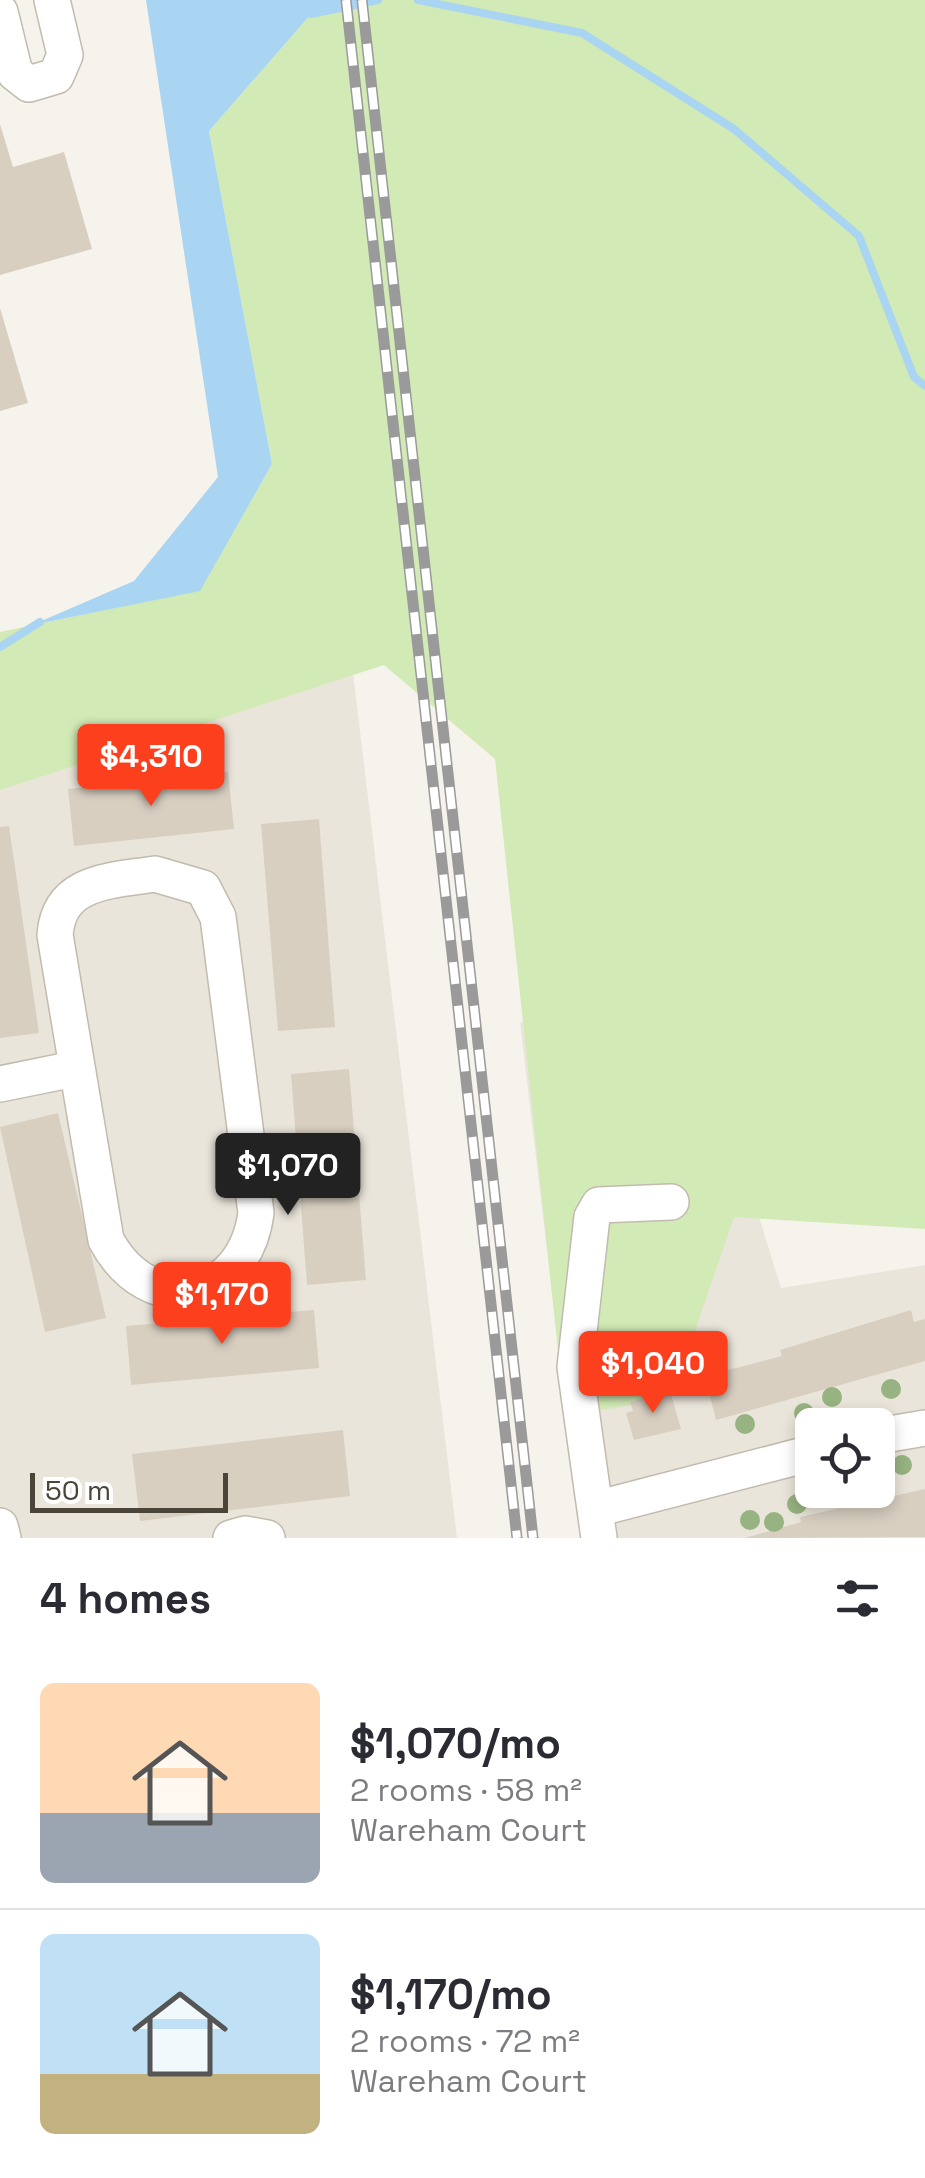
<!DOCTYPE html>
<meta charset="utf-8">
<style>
body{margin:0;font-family:"Space Grotesk",sans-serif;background:#f7f7f7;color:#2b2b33;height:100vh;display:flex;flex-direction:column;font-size:38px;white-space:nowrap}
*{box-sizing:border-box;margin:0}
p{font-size:32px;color:#7c7c81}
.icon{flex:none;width:55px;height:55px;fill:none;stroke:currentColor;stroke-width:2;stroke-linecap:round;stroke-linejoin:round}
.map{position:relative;height:1538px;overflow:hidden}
.sheet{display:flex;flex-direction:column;background:#fff;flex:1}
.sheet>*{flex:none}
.tools{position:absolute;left:795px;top:1408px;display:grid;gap:20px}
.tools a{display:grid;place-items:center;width:100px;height:100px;border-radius:15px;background:#fff;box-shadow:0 5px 15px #0003;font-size:50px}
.scale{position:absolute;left:30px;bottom:25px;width:198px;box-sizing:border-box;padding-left:10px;border:5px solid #4b4439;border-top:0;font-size:28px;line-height:35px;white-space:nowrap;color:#4b4439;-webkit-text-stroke:8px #fff;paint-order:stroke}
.price{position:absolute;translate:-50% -85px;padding:0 22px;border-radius:10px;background:#fc3f1d;color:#fff;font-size:32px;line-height:65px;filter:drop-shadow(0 2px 5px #0008)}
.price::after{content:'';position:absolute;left:50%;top:60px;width:30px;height:22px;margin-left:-15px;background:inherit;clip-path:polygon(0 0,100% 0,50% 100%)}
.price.on{background:#222;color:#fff}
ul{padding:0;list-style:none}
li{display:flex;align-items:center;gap:30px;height:250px;padding:0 40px}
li+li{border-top:2px solid #e1e1e2}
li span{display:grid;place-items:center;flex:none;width:280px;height:200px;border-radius:15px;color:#555}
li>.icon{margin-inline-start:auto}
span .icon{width:120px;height:120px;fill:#fffc;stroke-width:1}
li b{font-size:42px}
h2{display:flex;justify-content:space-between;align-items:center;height:120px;padding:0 40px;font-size:42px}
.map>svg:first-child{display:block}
.residential{fill:#eae5da;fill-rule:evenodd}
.green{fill:#d2eab5}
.water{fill:#a9d4f2}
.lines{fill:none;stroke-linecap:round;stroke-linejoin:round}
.stream{stroke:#a9d4f2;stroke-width:8}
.building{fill:#d8cfc1}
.minor-casing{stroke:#c2bbae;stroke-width:38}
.minor{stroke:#fff;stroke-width:35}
.rail-casing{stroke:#9a9a9a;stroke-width:11}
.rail{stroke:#fff;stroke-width:8;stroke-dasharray:22;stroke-linecap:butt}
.tree{fill:#97b381}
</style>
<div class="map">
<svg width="925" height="1538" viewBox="0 0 925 1538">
<rect width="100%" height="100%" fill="#f6f3ec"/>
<g class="residential">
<polygon points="348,631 457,1538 0,1538 0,755"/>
<path d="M695 1010 781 1288 925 1265V1538H581L520 1022ZM812 1425H878V1490H812Z"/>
</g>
<polygon class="green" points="378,0 925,0 925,1229 734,1217 672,1398 565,1416 495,759 384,665 0,790 0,632 200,590 272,464 209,131 311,14"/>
<polygon class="water" points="146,0 378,0 311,14 209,131 272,464 200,591 32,625 134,581 218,477"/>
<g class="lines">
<g class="stream">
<polyline points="418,0 582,33 734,129 859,236 914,377 925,386"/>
<polyline points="311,14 378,0"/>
<polyline points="0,647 40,622"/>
</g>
</g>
<g class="building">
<polygon points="0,124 13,167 64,152 92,249 0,275"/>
<polygon points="0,308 28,403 0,411"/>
<polygon points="228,772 234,829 74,846 68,789"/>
<polygon points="319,819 335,1027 278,1031 261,824"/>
<polygon points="9,826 39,1033 0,1038 0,827"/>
<polygon points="349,1069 366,1280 307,1285 291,1074"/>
<polygon points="58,1113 106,1318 45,1332 0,1127"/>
<polygon points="314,1310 319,1368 131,1385 126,1326"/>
<polygon points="911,1310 914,1322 925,1319 925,1361 716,1420 705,1376 782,1356 780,1350"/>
<polygon points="670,1391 681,1429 634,1440 626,1413 633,1411 630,1402"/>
<polygon points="343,1430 350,1496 140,1521 132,1454"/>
<polygon points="925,1489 925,1537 745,1538 801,1522 800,1517"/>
</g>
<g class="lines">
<defs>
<g id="minor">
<polyline points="0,12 15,73 29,84 56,76 65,55 52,0"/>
<path d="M155 874 203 888 218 917 256 1213C244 1303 149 1320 106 1240L55 935C59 880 111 881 155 874Z"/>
<polyline points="0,1084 74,1069"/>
<polyline points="878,1436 925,1428"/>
<polyline points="596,1509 812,1453"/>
<polyline points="0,1526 3,1538"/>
<polyline points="231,1538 245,1534 267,1538"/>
<polyline points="599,1538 575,1367 592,1217 599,1205 671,1202"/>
</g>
</defs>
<use href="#minor" class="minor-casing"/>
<use href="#minor" class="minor"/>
<defs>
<g id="rail">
<polyline points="346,0 517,1538"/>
<polyline points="362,0 533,1538"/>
</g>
</defs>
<use href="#rail" class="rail-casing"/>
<use href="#rail" class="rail"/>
</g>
<g class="tree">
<circle cx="891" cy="1389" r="10"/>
<circle cx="832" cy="1397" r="10"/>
<circle cx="804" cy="1413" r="10"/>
<circle cx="745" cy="1424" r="10"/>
<circle cx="902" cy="1465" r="10"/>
<circle cx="797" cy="1504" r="10"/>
<circle cx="750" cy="1520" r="10"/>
<circle cx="774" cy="1522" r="10"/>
</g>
</svg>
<div class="tools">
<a><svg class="icon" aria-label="locate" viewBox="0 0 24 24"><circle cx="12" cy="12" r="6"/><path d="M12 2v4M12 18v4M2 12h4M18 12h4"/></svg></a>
</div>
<div class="scale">50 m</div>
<b class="price" style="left:151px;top:809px">$4,310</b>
<b class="price on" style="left:288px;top:1218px">$1,070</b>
<b class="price" style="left:222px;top:1347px">$1,170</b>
<b class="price" style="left:653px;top:1416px">$1,040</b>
</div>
<section class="sheet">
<h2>4 homes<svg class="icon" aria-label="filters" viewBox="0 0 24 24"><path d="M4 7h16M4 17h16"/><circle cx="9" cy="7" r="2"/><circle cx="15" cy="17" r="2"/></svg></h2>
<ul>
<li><span style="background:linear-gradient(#ffd9b3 65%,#9aa5b1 0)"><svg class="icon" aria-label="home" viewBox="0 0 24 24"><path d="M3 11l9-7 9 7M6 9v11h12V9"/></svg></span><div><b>$1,070/mo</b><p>2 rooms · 58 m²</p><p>Wareham Court</p></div></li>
<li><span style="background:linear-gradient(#bfe0f5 70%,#c2b280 0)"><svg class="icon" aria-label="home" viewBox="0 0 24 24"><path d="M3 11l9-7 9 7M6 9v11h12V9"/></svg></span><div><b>$1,170/mo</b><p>2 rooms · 72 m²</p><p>Wareham Court</p></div></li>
</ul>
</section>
